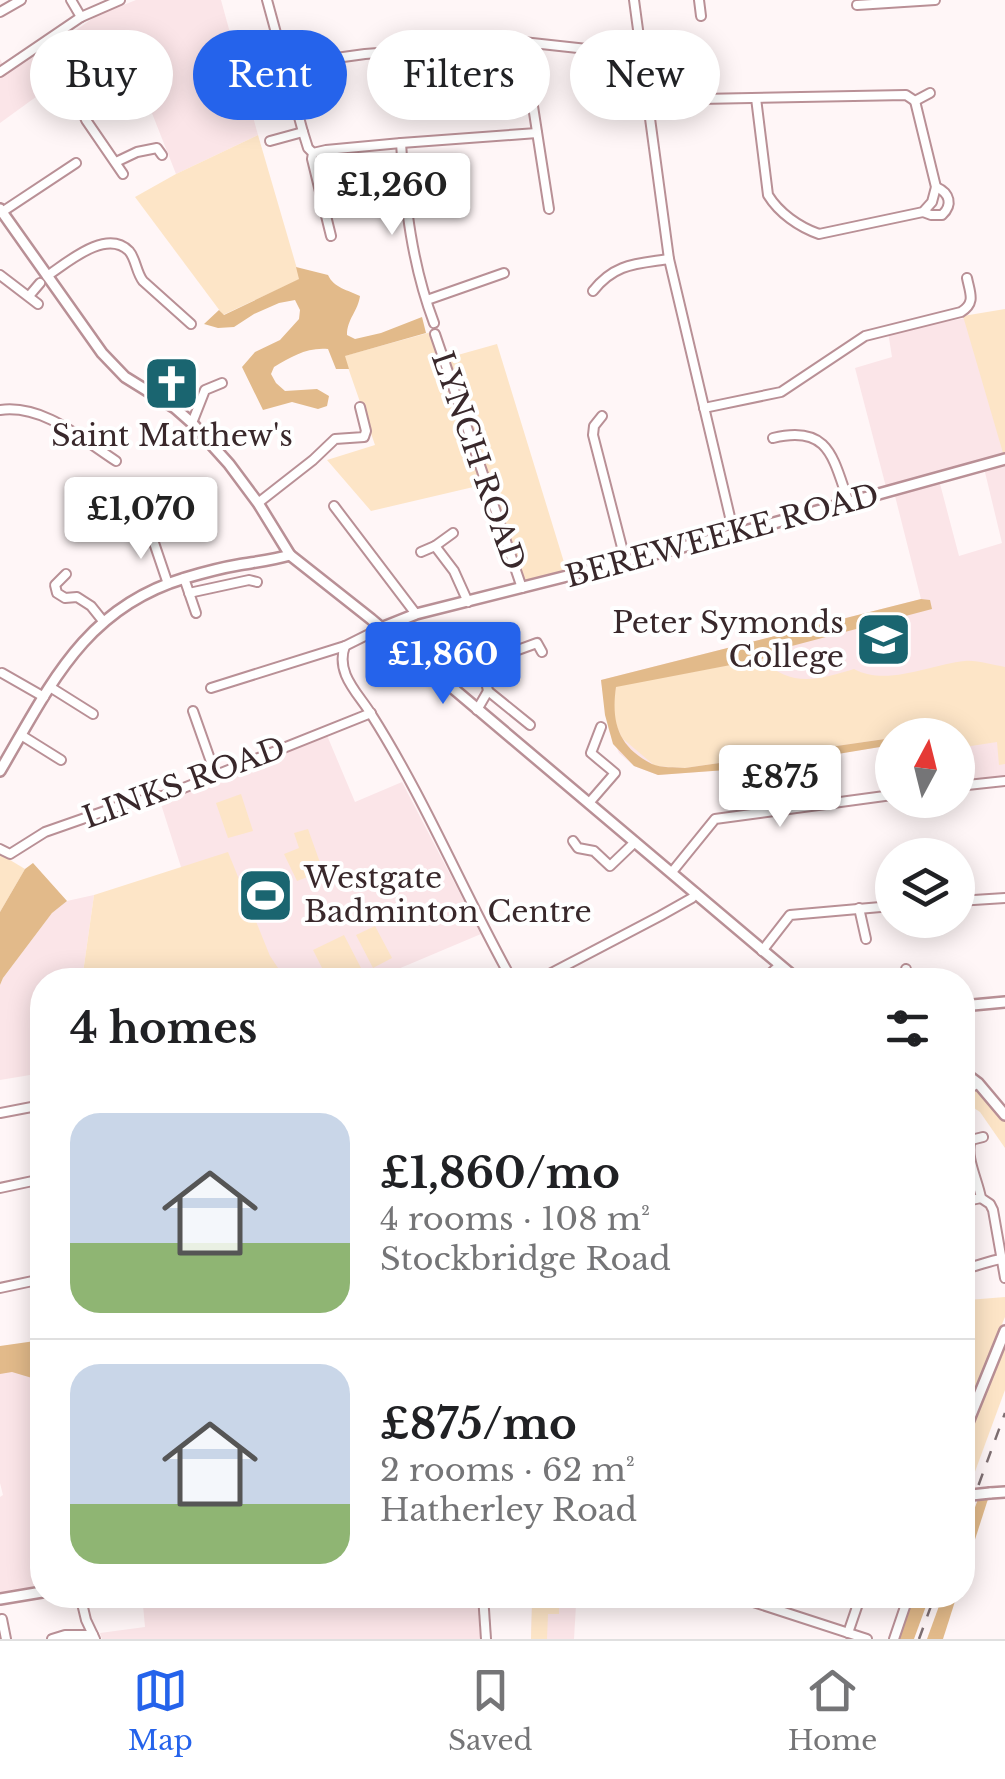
<!DOCTYPE html>
<meta charset="utf-8">
<style>
body{margin:0;font-family:"Libre Baskerville",serif;background:#f6f6f6;color:#202124;height:100vh;display:flex;flex-direction:column;font-size:38px;white-space:nowrap}
*{box-sizing:border-box;margin:0}
p{font-size:32px;color:#757577}
.icon{flex:none;width:55px;height:55px;fill:none;stroke:currentColor;stroke-width:2;stroke-linecap:round;stroke-linejoin:round}
.map{position:relative;flex:1;overflow:hidden}
.panel{position:absolute;left:30px;top:968px;width:945px;height:640px;display:flex;flex-direction:column;background:#fff;border-radius:40px;box-shadow:0 5px 25px #0003}
.panel>*{flex:none}
.guide{position:absolute;left:30px;top:30px;width:945px;height:90px;display:flex;gap:20px}
.needle{width:65px;rotate:7deg}
.tools{position:absolute;left:875px;top:718px;display:grid;gap:20px}
.tools a{display:grid;place-items:center;width:100px;height:100px;border-radius:50%;background:#fff;box-shadow:0 5px 25px #0003;font-size:50px}
.price{position:absolute;translate:-50% -85px;padding:0 22px;border-radius:10px;background:#fff;color:#222;font-size:32px;line-height:65px;filter:drop-shadow(0 2px 5px #0008)}
.price::after{content:'';position:absolute;left:50%;top:60px;width:30px;height:22px;margin-left:-15px;background:inherit;clip-path:polygon(0 0,100% 0,50% 100%)}
.price.selected{background:#2563eb;color:#fff}
ul{padding:0;list-style:none}
li{display:flex;align-items:center;gap:30px;height:250px;padding:0 40px}
li+li{border-top:2px solid #e0e0e0}
li span{display:grid;place-items:center;flex:none;width:280px;height:200px;border-radius:30px;color:#555}
li>.icon{margin-inline-start:auto}
span .icon{width:120px;height:120px;fill:#fffc;stroke-width:1}
li b{font-size:42px}
h2{display:flex;justify-content:space-between;align-items:center;height:120px;padding:0 40px;font-size:42px}
.chip{padding:0 35px;border-radius:45px;background:#fff;box-shadow:0 5px 25px #0003;font-size:35px;line-height:90px}
.chip.selected{background:#2563eb;color:#fff}
.tab-bar{display:flex;justify-content:space-around;align-items:center;height:140px;border-top:2px solid #e0e0e0;background:#fff;font-size:28px;color:#757577}
.tab-bar a{display:grid;justify-items:center;gap:5px}
.tab-bar .selected{color:#2563eb}
.map>svg:first-child{display:block}
.built{fill:#fbe5e8}
.green{fill:#fde5c7}
.forest{fill:#e2ba8a}
.lines{fill:none;stroke-linecap:round;stroke-linejoin:round}
.minor-casing{stroke:#b99096;stroke-width:12}
.major-casing{stroke:#b99096;stroke-width:14}
.minor{stroke:#fff;stroke-width:8}
.major{stroke:#fff;stroke-width:9}
.rail{stroke:#7e6f72;stroke-width:2.5;stroke-dasharray:12 12;stroke-linecap:butt}
.major-bridge-casing{stroke:#b99096;stroke-width:14;stroke-linecap:butt}
.major-bridge{stroke:#fff;stroke-width:9}
.labels{text-anchor:middle;stroke-width:8;stroke-linejoin:round;paint-order:stroke}
.poi-label{font-size:30px;fill:#39282b;stroke:#fff}
.street-label{font-size:30px;fill:#39282b;stroke:#fff}
</style>
<div class="map">
<svg width="1005" height="1639" viewBox="0 0 1005 1639">
<rect width="100%" height="100%" fill="#fff6f7"/>
<g class="built">
<polygon points="136,0 221,0 258,135 176,174 146,98 88,116 52,47 96,16"/>
<polygon points="41,46 62,78 0,123 0,59 4,67"/>
<polygon points="1005,311 1005,453 886,487 855,368 892,357 888,332"/>
<polygon points="1005,463 1005,776 958,781 958,735 892,735 892,745 753,768 658,775 634,766 619,753 609,731 601,680 921,599 894,492 939,480 959,556 1002,543 984,468"/>
<polygon points="326,733 355,802 402,782 481,934 372,980 165,980 175,888 181,867 160,801"/>
<polygon points="94,895 82,980 42,980 42,1073 0,1080 0,985 3,978 52,913 67,901"/>
<polygon points="42,1352 42,1588 0,1595 0,1497 3,1495 0,1483 0,1359"/>
<polygon points="153,1595 479,1595 482,1639 102,1639 100,1633 145,1627 143,1605"/>
<polygon points="532,1604 576,1605 574,1639 531,1639"/>
</g>
<g class="green">
<polygon points="258,135 300,279 223,315 135,197 176,174"/>
<polygon points="1005,309 1005,453 1003,453 963,316"/>
<polygon points="435,331 447,358 497,344 567,572 516,586 482,485 371,511 327,460 375,445 344,356"/>
<path d="M762 659C790 688 818 680 854 669 887 687 931 664 965 661 977 660 993 665 1005 667V764L999 765 997 742 958 748V735H892V738L685 768 655 766 622 738 615 722 613 705 616 686Z"/>
<polygon points="241,794 253,831 228,838 216,803"/>
<polygon points="308,829 323,871 297,881 284,854 299,848 294,833"/>
<polygon points="228,852 270,956 286,980 82,980 94,895"/>
<polygon points="0,854 25,869 0,912"/>
<polygon points="375,926 392,958 373,968 356,935"/>
<polygon points="344,935 361,968 336,980 328,980 313,950"/>
<polygon points="976,1087 1005,1119 1005,1148 980,1112 971,1106 963,1111 963,1096"/>
<polygon points="963,1297 968,1300 1005,1297 1005,1317 974,1391 963,1391"/>
<polygon points="1005,1343 1005,1390 969,1488 963,1488 963,1458 976,1410"/>
<polygon points="532,1604 559,1605 559,1614 548,1614 547,1639 531,1639"/>
</g>
<g class="forest">
<path d="M296 267 328 275C334 288 348 290 360 296 358 311 347 319 347 335L355 339 381 333 422 317 426 333 345 356 349 369H336L328 349C307 347 291 357 274 367L271 374 276 383 285 391 317 389 329 396 327 406 318 409 292 402 263 410 242 367 255 352 280 340 299 319 300 310 295 300 279 303 254 314 234 327 218 328 204 324 219 310 224 315 299 279Z"/>
<path d="M921 599 930 600 932 609 788 647 762 659 616 687C611 722 618 747 652 764 661 768 675 767 685 768L892 738V745L753 768 658 775 634 766 613 744 605 715 601 680Z"/>
<polygon points="33,863 67,901 52,913 3,978 0,985 0,912 25,869"/>
<polygon points="42,1340 42,1381 12,1372 0,1374 0,1346"/>
<polygon points="978,1499 988,1499 963,1577 963,1541"/>
<polygon points="912,1595 930,1595 914,1639 897,1639"/>
<polygon points="943,1595 957,1595 943,1639 927,1639"/>
</g>
<g class="lines">
<defs>
<g id="minor">
<polyline points="71,0 81,17"/>
<polyline points="267,0 303,132 308,148 313,153 312,159 331,236"/>
<polyline points="634,0 669,259 734,534"/>
<polyline points="699,0 701,16"/>
<polyline points="857,5 935,0"/>
<polyline points="0,12 21,0"/>
<polyline points="523,42 549,209"/>
<polyline points="43,44 77,99 86,120 123,174"/>
<polyline points="285,65 365,54 523,42 642,55"/>
<polyline points="0,72 81,17 120,0"/>
<path d="M756 98 768 195C779 213 799 227 819 234L923 212 932 202 936 187 915 101"/>
<polyline points="648,100 906,95 915,101"/>
<polyline points="915,101 930,93"/>
<polyline points="270,141 303,132"/>
<path d="M401 143C405 205 412 265 434 323"/>
<polyline points="313,153 326,150 401,143 537,133"/>
<polyline points="116,162 137,152 157,148 162,155"/>
<polyline points="2,212 76,163"/>
<path d="M923 212 931 215H942C953 205 950 193 936 187"/>
<polyline points="0,275 38,304"/>
<path d="M47 276C67 263 106 228 129 251 136 259 136 272 143 281L191 324"/>
<path d="M593 291C615 263 637 264 669 259"/>
<polyline points="29,296 40,283"/>
<polyline points="427,300 504,273"/>
<polyline points="435,334 522,588"/>
<path d="M704 408 781 392 865 336 961 312C976 303 970 293 967 278"/>
<path d="M0 410C43 404 82 439 116 461"/>
<polyline points="602,416 594,426 593,435 626,563"/>
<polyline points="192,423 205,390 222,383"/>
<path d="M773 438C830 424 833 459 849 503"/>
<polyline points="258,503 313,460 335,439 364,437 366,431 360,407"/>
<polyline points="334,506 416,614"/>
<polyline points="149,528 168,584"/>
<polyline points="435,546 453,533"/>
<polyline points="421,552 435,546 454,571 468,602"/>
<polyline points="66,574 55,585 57,593 65,598 77,597 91,606 103,621"/>
<polyline points="184,578 196,613"/>
<polyline points="189,593 249,580 257,582"/>
<path d="M381 628 345 646C335 673 358 693 371 714 425 799 463 892 512 980"/>
<polyline points="2,673 44,697"/>
<polyline points="50,687 93,714"/>
<polyline points="211,688 345,646"/>
<polyline points="488,691 530,725"/>
<polyline points="477,710 488,691 482,663 537,643 542,652"/>
<polyline points="193,711 216,776"/>
<polyline points="21,735 61,760"/>
<polyline points="958,786 1005,781"/>
<polyline points="589,803 615,773 591,753 601,727"/>
<polyline points="573,841 578,848 594,851 610,866 635,842"/>
<polyline points="0,849 10,854 45,832 125,804 166,795 371,713"/>
<polyline points="672,872 715,819 892,795"/>
<polyline points="958,901 1005,898"/>
<polyline points="859,908 866,939"/>
<polyline points="762,951 790,915 892,906"/>
<polyline points="538,980 660,916 692,898 696,893"/>
<polyline points="763,980 780,965"/>
<polyline points="905,980 906,969"/>
<polyline points="962,1093 978,1083"/>
<polyline points="0,1113 42,1105"/>
<path d="M983 1137 971 1140C965 1157 978 1180 981 1198L990 1204 993 1210 1005 1278"/>
<polyline points="0,1188 42,1179"/>
<polyline points="962,1202 981,1198"/>
<path d="M962 1269C977 1267 987 1261 1001 1259"/>
<polyline points="0,1288 42,1279"/>
<polyline points="80,1595 86,1620 95,1639"/>
<polyline points="483,1595 486,1639"/>
<polyline points="741,1598 867,1639"/>
<polyline points="2,1619 6,1639"/>
<polyline points="848,1633 861,1595"/>
<polyline points="52,1639 65,1635 93,1635"/>
<polyline points="894,1639 909,1595"/>
</g>
<g id="major">
<polyline points="0,209 102,353 125,377 175,408 192,423 229,464 258,503 290,555 371,619 798,980"/>
<polyline points="381,628 416,614 734,534 1005,459"/>
<path d="M0 771C50 686 84 608 185 578 202 573 220 568 238 565 255 562 273 560 290 555"/>
<polyline points="962,1006 1005,1002"/>
<polyline points="962,1071 978,1083 1005,1115"/>
<polyline points="962,1437 1005,1331"/>
<polyline points="990,1493 1005,1492"/>
<polyline points="0,1599 42,1592"/>
</g>
</defs>
<use href="#minor" class="minor-casing"/>
<use href="#major" class="major-casing"/>
<use href="#minor" class="minor"/>
<use href="#major" class="major"/>
<g class="rail">
<polyline points="962,1530 1005,1413"/>
<polyline points="919,1639 935,1595"/>
</g>
<defs>
<polyline id="major-bridge" points="962,1496 990,1493"/>
</defs>
<use href="#major-bridge" class="major-bridge-casing"/>
<use href="#major-bridge" class="major-bridge"/>
</g>
<defs>
<symbol id="church-square" viewBox="-11 -11 22 22"><rect x="-9" y="-9" width="18" height="18" rx="4" fill="#1a6570" stroke="#fff"/><path d="M-1.2-6h2.4v3.5h3.3v2.4h-3.3V6h-2.4V-.1h-3.3v-2.4h3.3Z" fill="#fff"/></symbol>
<symbol id="university-square" viewBox="-11 -11 22 22"><rect x="-9" y="-9" width="18" height="18" rx="4" fill="#1a6570" stroke="#fff"/><path d="M0-5L7-2L0 1L-7-2ZM-4 1L0 2.5L4 1V4Q0 6-4 4Z" fill="#fff"/></symbol>
<symbol id="stadium-square" viewBox="-11 -11 22 22"><rect x="-9" y="-9" width="18" height="18" rx="4" fill="#1a6570" stroke="#fff"/><path d="M0-5a6.5 5 0 1 0 0 10a6.5 5 0 1 0 0-10ZM-3.5-1.8h7v3.6h-7Z" fill="#fff"/></symbol>
</defs>
<g fill-rule="evenodd">
<use href="#church-square" x="140" y="352" width="63" height="63"/>
<use href="#university-square" x="852" y="608" width="63" height="63"/>
<use href="#stadium-square" x="234" y="864" width="63" height="63"/>
</g>
<g class="labels">
<g class="poi-label">
<text x="172" y="446">Saint Matthew's</text>
<text x="844" y="633" text-anchor="end">Peter Symonds<tspan x="844" dy="34">College</tspan></text>
<text x="304" y="888" text-anchor="start">Westgate<tspan x="304" dy="34">Badminton Centre</tspan></text>
</g>
<g class="street-label">
<text transform="translate(478 461) rotate(71)" y="10">LYNCH ROAD</text>
<text transform="translate(722 536) rotate(-15)" y="10">BEREWEEKE ROAD</text>
<text transform="translate(184 783) rotate(-20)" y="10">LINKS ROAD</text>
</g>
</g>
</svg>
<div class="tools">
<a><svg class="needle" viewBox="-14 -14 28 28"><path d="M0-13l5 13h-10z" fill="#e53935"/><path d="M0 13l5-13h-10z" fill="#757577"/></svg></a>
<a><svg class="icon" aria-label="layers" viewBox="0 0 24 24"><path d="M12 4l9 5-9 5-9-5zM3 14l9 5 9-5"/></svg></a>
</div>
<b class="price" style="left:392px;top:238px">£1,260</b>
<b class="price" style="left:141px;top:562px">£1,070</b>
<b class="price selected" style="left:443px;top:707px">£1,860</b>
<b class="price" style="left:780px;top:830px">£875</b>
<div class="guide">
<a class="chip">Buy</a>
<a class="chip selected">Rent</a>
<a class="chip">Filters</a>
<a class="chip">New</a>
</div>
<section class="panel">
<h2>4 homes<svg class="icon" aria-label="filters" viewBox="0 0 24 24"><path d="M4 7h16M4 17h16"/><circle cx="9" cy="7" r="2"/><circle cx="15" cy="17" r="2"/></svg></h2>
<ul>
<li><span style="background:linear-gradient(#c9d6e8 65%,#8fb573 0)"><svg class="icon" aria-label="home" viewBox="0 0 24 24"><path d="M3 11l9-7 9 7M6 9v11h12V9"/></svg></span><div><b>£1,860/mo</b><p>4 rooms · 108 m²</p><p>Stockbridge Road</p></div></li>
<li><span style="background:linear-gradient(#c9d6e8 70%,#8fb573 0)"><svg class="icon" aria-label="home" viewBox="0 0 24 24"><path d="M3 11l9-7 9 7M6 9v11h12V9"/></svg></span><div><b>£875/mo</b><p>2 rooms · 62 m²</p><p>Hatherley Road</p></div></li>
</ul>
</section>
</div>
<nav class="tab-bar">
<a class="selected"><svg class="icon" aria-label="map" viewBox="0 0 24 24"><path d="M3 6l6-2 6 2 6-2v14l-6 2-6-2-6 2zM9 4v14M15 6v14"/></svg>Map</a>
<a><svg class="icon" aria-label="saved" viewBox="0 0 24 24"><path d="M7 4h10v16l-5-4-5 4z"/></svg>Saved</a>
<a><svg class="icon" aria-label="home" viewBox="0 0 24 24"><path d="M3 11l9-7 9 7M6 9v11h12V9"/></svg>Home</a>
</nav>
